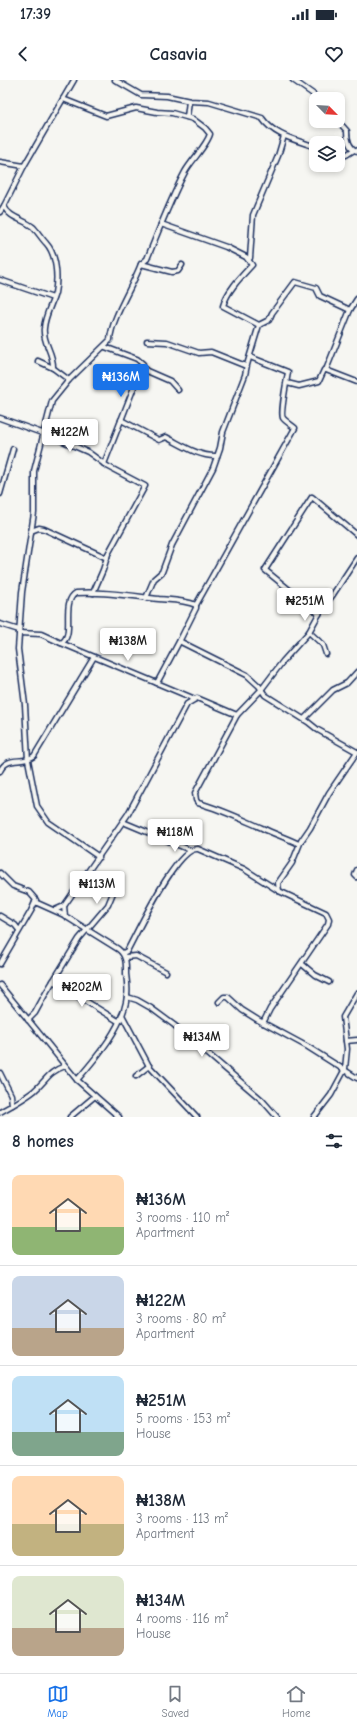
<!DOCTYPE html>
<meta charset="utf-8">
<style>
body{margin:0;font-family:"Comic Neue",sans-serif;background:#f2f2f3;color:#1f2937;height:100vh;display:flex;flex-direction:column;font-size:15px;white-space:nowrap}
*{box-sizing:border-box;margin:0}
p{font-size:13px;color:#747a83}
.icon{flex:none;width:22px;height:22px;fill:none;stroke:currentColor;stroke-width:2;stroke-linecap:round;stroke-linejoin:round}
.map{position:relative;height:1037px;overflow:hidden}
.sheet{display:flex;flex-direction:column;background:#fff;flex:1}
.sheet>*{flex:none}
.needle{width:26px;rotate:114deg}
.buttons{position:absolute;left:309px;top:12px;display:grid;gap:8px}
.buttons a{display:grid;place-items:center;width:36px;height:36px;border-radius:8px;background:#fff;box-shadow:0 2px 6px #0003;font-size:20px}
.price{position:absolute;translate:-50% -34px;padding:0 9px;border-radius:4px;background:#fff;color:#222;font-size:13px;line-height:26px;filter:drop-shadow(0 1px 2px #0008)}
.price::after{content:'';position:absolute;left:50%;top:24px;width:12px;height:9px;margin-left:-6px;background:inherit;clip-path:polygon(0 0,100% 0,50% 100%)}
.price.current{background:#1a73e8;color:#fff}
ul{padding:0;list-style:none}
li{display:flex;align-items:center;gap:12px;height:100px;padding:0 12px}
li+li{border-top:1px solid #e0e1e3}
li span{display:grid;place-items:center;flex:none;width:112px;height:80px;border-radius:8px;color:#555}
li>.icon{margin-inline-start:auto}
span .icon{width:48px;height:48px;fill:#fffc;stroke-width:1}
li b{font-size:17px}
h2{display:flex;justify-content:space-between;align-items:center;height:48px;padding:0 12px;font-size:17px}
.status{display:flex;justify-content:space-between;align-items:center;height:28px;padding:0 20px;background:#fff;direction:ltr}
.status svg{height:11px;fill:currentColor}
header{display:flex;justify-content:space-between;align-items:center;height:52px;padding:0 12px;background:#fff;font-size:18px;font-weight:800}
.menu{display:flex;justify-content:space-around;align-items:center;height:56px;border-top:1px solid #e0e1e3;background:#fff;font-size:11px;color:#747a83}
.menu a{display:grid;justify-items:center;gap:2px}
.menu .current{color:#1a73e8}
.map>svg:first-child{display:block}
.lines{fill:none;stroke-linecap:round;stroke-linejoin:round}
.minor-casing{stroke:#1b2f5e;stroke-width:7}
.minor{stroke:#f6f6f2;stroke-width:4}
</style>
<div class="status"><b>17:39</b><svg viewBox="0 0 49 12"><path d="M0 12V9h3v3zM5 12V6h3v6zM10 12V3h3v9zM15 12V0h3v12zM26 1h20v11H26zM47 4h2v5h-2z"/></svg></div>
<header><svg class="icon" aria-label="back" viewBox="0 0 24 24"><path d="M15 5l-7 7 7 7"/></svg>Casavia<svg class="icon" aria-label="heart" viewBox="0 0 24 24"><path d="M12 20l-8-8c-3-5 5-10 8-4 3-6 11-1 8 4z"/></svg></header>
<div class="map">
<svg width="357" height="1037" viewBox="0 0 357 1037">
<rect width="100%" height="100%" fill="#f6f6f2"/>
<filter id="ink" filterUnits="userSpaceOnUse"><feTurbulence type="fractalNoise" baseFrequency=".025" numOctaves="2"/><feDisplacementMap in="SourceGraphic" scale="8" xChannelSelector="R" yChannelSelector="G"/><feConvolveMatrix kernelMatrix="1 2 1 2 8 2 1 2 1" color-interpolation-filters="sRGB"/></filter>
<g filter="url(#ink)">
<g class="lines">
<defs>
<g id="minor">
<path d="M74 0 24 86 4 126C9 138 23 139 33 147 37 151 42 159 46 163 57 175 58 198 55 213 52 224 45 235 44 248 42 262 54 273 53 288L69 300 52 321 34 391V433L22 512 18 569 25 625 28 680 37 726 48 742 99 777"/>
<path d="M115 0 141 15 167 16 190 21 209 22 262 38C274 56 297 60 316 67"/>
<polyline points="293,0 313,14 316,21"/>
<path d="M63 19 106 36 136 28 157 32 172 33 193 39 205 48 210 54C207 65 191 81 185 92 170 120 159 150 147 179L141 184C133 206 111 239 110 260L69 300"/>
<polyline points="187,37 189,21"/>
<path d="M338 41 347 51C347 59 348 68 357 71"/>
<polyline points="338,73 346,75 354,70"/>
<polyline points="0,82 24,86"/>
<polyline points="0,132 4,126"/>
<path d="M161 144 226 167 246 177 252 185C241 197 227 211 223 226L259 245"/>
<polyline points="248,179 250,178 253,135 278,76 284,56"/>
<polyline points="141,184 172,192 178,191 182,185"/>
<polyline points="0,200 53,218"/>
<polyline points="357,219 350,230 326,290 357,302"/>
<polyline points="147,261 167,262 199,273 211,272 246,286"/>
<polyline points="38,281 53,288"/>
<polyline points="141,286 147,291 170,301 178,310"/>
<polyline points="287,303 299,306 319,301 324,290 326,290"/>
<polyline points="0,338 56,358 88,372 107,386 145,406 108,474 103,490 93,513"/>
<path d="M121 340 159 360 166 357C182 365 199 377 217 376"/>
<polyline points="104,384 143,284 137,279 105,267"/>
<polyline points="0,414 13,369"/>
<polyline points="31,451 39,448 44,449 107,478"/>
<polyline points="146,518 154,499 162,492 172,465 213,388 220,368 223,352 245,295 247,285 259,245 269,240 272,233 295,202 316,208 320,216 350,230"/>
<path d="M196 525 295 348C292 345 286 342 283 338 280 334 287 299 288 292L250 277"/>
<polyline points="319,534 265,490 312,417 357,455"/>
<polyline points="0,544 19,550"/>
<polyline points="309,552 323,565 326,574"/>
<path d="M19 553 41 554 61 563C76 556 60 522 76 513 103 511 132 516 159 519 172 520 185 520 196 525V528L180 560 181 562 247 595 259 606 265 615 308 642 318 650 357 672"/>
<polyline points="61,563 157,603 180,560"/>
<polyline points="157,603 195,619"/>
<polyline points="304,639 333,610 347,603 357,592"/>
<path d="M0 691C8 675 22 685 34 676L94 577"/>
<polyline points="123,742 190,770"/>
<path d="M299 764C287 758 274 754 262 748 241 739 221 729 198 723L196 720 195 713 237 635 261 610 283 581 309 552 320 532 332 516 357 478"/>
<polyline points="357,790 355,795 357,797"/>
<polyline points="0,793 13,806 29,812 36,820 31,831 0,884"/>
<polyline points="279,811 278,803 292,783 301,761 310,748 329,713 357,672"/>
<polyline points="35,822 64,835"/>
<path d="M64 826 65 836 118 869C127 876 126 884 126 894 127 901 128 909 127 916 124 946 96 978 77 1000"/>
<polyline points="55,830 64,826 128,734 187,624 197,618 237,635"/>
<polyline points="0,836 15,845 19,850"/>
<path d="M123 873 127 871C137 853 177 766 198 769L244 789 279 811 326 833 329 839 328 844 270 929 263 943"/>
<polyline points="125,877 136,876 166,892"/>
<polyline points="302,884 315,895 329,902"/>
<polyline points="53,901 118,941"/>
<polyline points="0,905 77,1000 119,1037"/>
<polyline points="127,917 137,920 151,928 174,945 262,1020 277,1037"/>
<polyline points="219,922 224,917 228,917 242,930 258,940 308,967 357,998"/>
<polyline points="122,935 149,986 197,1037"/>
<polyline points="28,940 35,933 47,911 79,859 108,825 115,808 116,802"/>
<polyline points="346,961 357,960"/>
<polyline points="0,993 11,1015 12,1025"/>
<polyline points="136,996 149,986"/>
<path d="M0 1032C11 1026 24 1019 34 1011 47 1000 48 992 65 986"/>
<polyline points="70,1037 95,1016"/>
<polyline points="314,1037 331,1015 345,989 347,969 343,937 357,913"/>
</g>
</defs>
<use href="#minor" class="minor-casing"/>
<use href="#minor" class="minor"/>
</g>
</g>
</svg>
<div class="buttons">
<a><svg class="needle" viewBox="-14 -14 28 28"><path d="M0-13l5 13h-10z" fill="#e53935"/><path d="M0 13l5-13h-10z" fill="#747a83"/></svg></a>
<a><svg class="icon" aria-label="layers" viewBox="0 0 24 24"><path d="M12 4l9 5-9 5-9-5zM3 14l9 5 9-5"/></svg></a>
</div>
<b class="price current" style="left:121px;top:318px">₦136M</b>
<b class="price" style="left:70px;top:373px">₦122M</b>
<b class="price" style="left:305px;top:542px">₦251M</b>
<b class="price" style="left:128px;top:582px">₦138M</b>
<b class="price" style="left:175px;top:773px">₦118M</b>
<b class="price" style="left:97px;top:825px">₦113M</b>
<b class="price" style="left:82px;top:928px">₦202M</b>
<b class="price" style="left:202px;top:978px">₦134M</b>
</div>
<section class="sheet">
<h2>8 homes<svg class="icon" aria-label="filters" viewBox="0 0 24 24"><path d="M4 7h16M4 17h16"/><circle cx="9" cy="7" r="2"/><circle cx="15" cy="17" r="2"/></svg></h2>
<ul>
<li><span style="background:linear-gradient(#ffd9b3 65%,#8fb573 0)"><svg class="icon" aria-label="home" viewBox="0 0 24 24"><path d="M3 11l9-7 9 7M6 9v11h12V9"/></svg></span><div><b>₦136M</b><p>3 rooms · 110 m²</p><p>Apartment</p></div></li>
<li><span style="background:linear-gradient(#c9d6e8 65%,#b9a48a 0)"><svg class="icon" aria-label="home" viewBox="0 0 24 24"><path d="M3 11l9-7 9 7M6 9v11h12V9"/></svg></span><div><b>₦122M</b><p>3 rooms · 80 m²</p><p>Apartment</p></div></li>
<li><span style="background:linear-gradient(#bfe0f5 70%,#7fa58c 0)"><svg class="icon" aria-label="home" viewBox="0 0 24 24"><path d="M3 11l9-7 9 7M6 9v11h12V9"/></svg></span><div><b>₦251M</b><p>5 rooms · 153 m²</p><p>House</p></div></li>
<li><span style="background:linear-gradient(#ffd9b3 60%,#c2b280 0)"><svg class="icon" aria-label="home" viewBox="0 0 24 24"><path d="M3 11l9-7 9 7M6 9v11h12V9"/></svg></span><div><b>₦138M</b><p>3 rooms · 113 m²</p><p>Apartment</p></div></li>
<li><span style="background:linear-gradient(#dfe7d0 65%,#b9a48a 0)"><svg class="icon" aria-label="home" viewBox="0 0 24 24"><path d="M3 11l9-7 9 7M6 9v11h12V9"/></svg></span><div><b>₦134M</b><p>4 rooms · 116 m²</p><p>House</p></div></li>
</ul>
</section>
<nav class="menu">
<a class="current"><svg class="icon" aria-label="map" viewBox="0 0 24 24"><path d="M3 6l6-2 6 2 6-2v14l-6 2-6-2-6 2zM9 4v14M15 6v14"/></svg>Map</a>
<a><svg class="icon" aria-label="saved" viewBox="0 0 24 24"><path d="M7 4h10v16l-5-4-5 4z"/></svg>Saved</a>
<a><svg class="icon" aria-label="home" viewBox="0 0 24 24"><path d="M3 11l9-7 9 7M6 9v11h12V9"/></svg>Home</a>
</nav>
